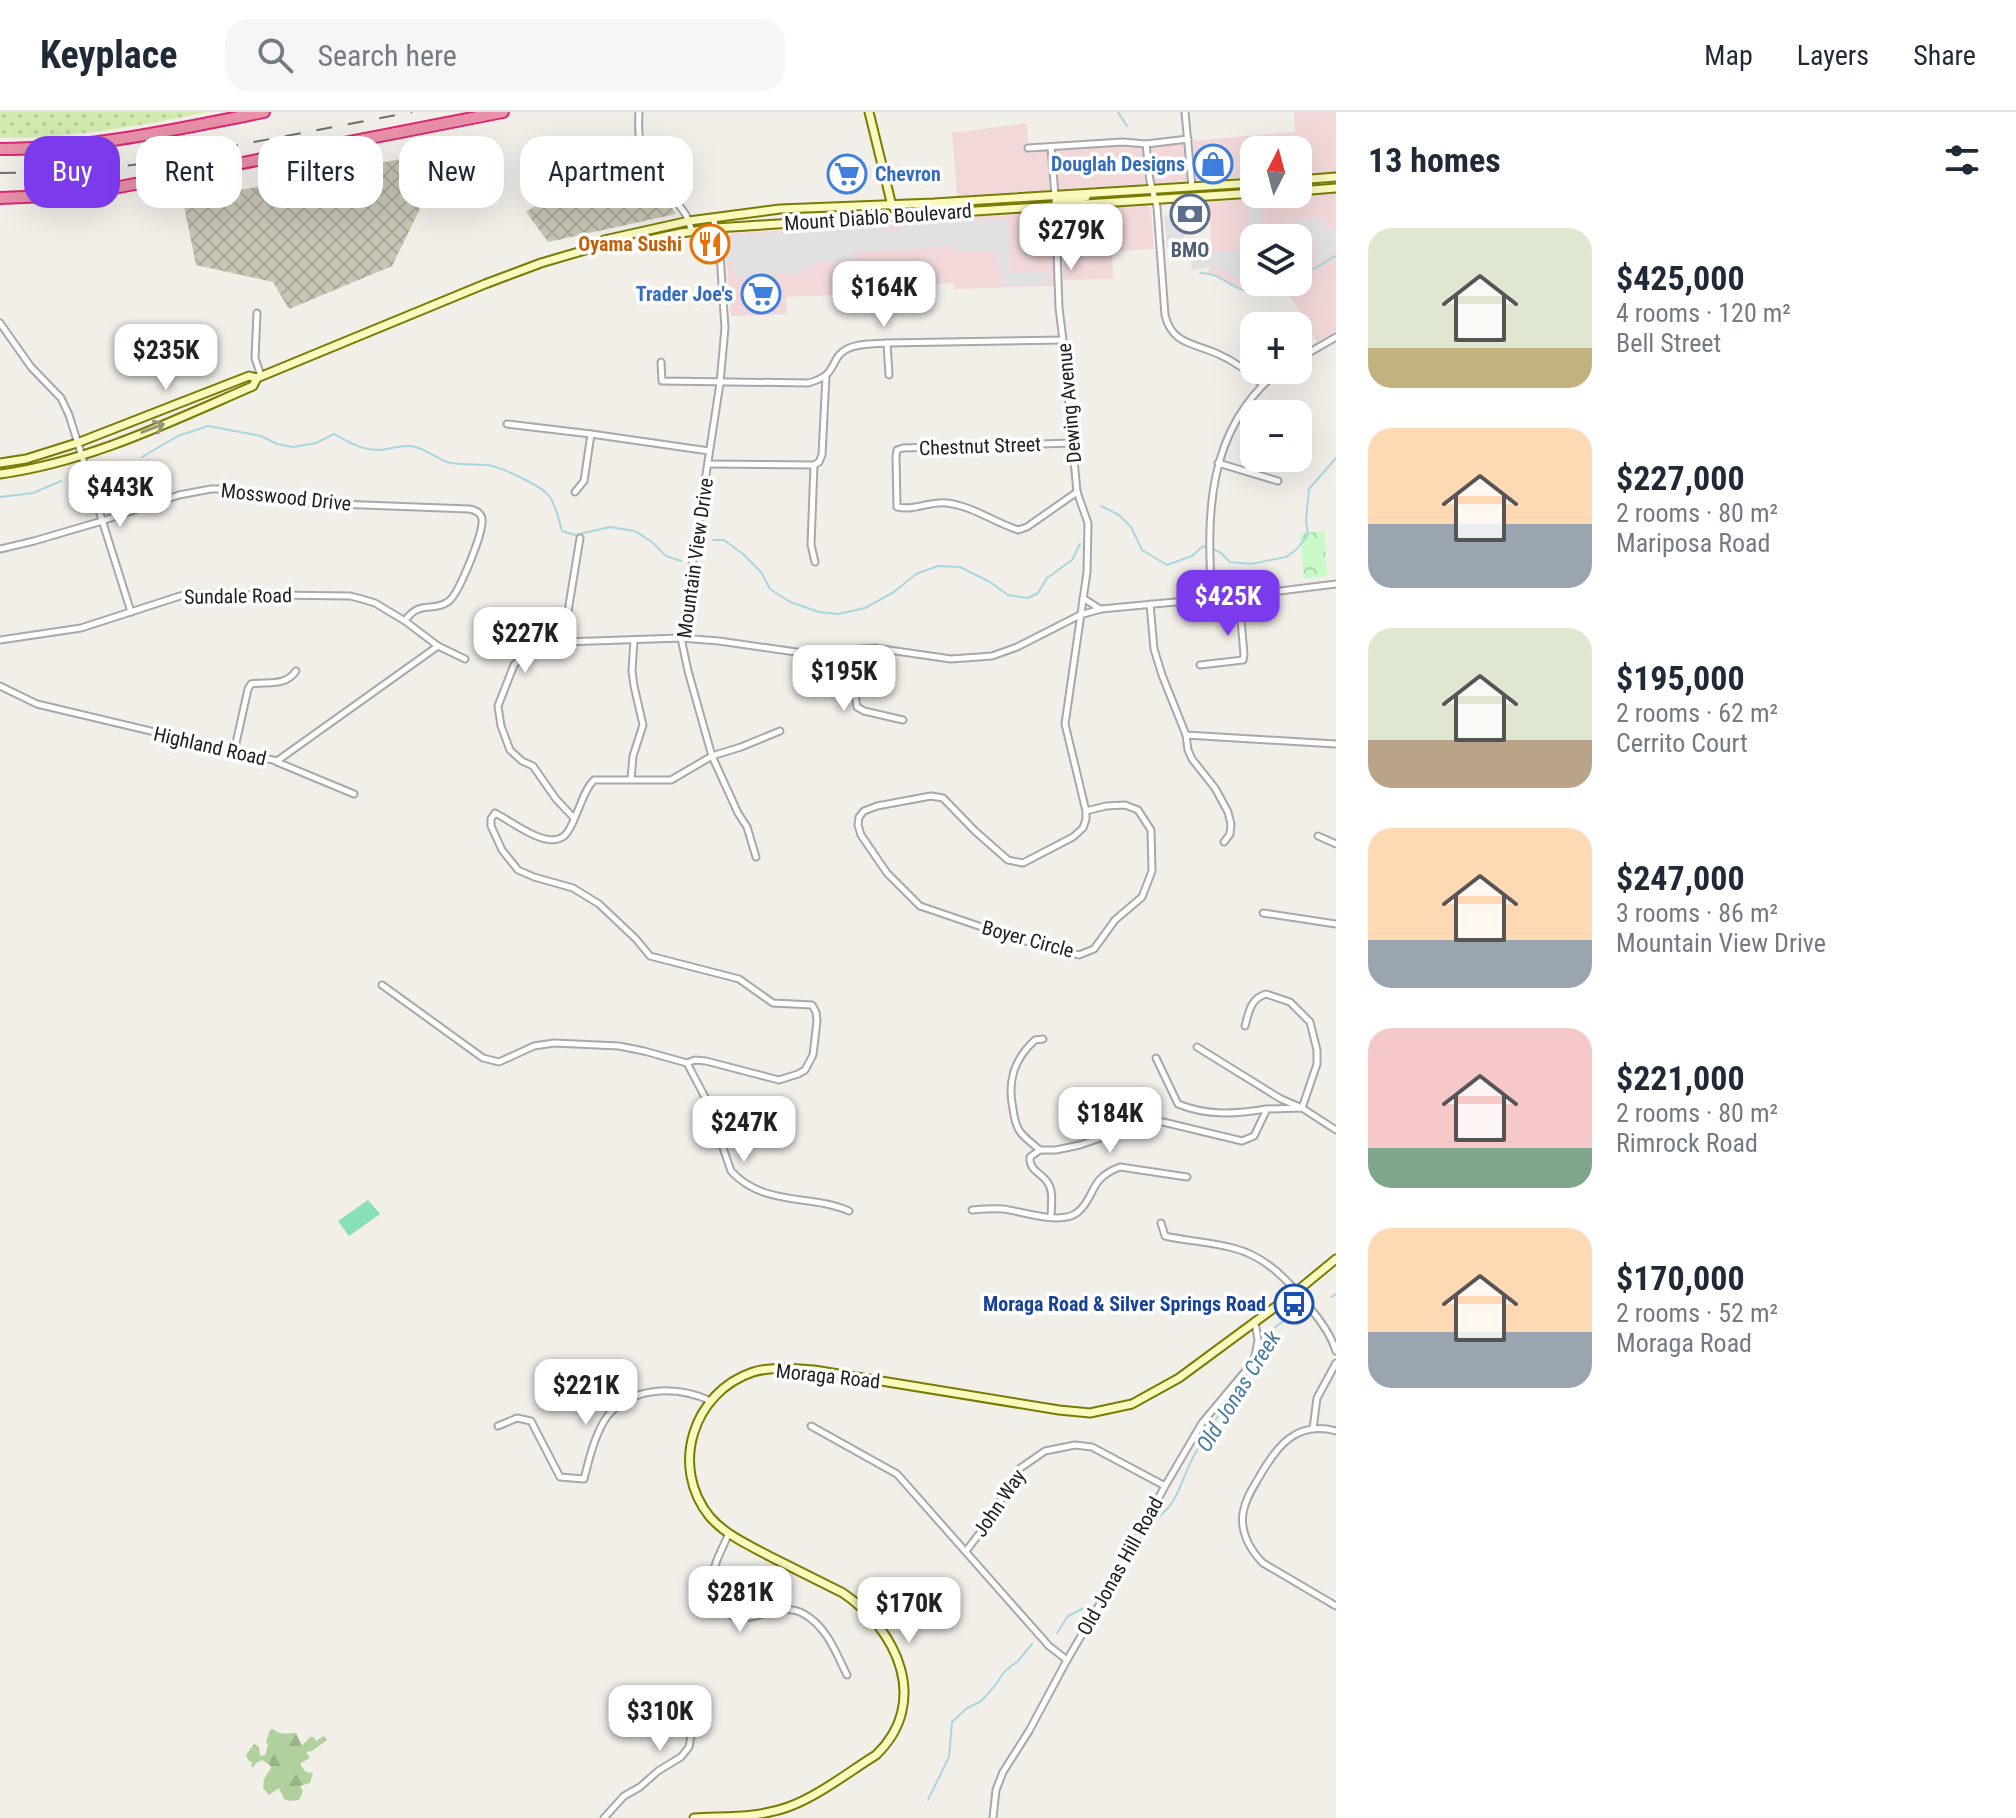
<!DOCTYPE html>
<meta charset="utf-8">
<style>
body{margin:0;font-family:"Roboto Condensed",sans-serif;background:#f6f6f7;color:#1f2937;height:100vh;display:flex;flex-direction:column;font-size:30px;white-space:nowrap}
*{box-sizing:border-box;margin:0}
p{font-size:26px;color:#747a83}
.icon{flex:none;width:44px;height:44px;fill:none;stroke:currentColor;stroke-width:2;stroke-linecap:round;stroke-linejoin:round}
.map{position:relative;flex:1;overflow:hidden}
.panel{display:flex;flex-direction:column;background:#fff;width:680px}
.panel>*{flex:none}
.hud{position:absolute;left:24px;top:24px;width:760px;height:72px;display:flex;gap:16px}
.needle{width:52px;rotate:6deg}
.tools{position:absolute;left:1240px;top:24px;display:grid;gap:16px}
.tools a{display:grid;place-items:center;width:72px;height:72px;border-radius:16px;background:#fff;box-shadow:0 8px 32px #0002;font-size:40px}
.price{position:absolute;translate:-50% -68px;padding:0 18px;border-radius:16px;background:#fff;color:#222;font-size:26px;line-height:52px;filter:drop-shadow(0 2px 4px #0008)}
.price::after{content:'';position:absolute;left:50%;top:48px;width:24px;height:18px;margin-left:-12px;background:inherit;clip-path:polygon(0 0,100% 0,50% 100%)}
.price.current{background:#7c3aed;color:#fff}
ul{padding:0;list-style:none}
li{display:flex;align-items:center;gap:24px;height:200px;padding:0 32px}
li span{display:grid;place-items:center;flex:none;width:224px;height:160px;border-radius:24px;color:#555}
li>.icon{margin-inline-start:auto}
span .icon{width:96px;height:96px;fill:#fffc;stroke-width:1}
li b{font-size:34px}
h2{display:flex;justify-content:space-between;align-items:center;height:96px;padding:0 32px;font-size:34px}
.pill{padding:0 28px;border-radius:24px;background:#fff;box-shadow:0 8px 32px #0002;font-size:28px;line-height:72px}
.pill.current{background:#7c3aed;color:#fff}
header{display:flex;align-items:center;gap:48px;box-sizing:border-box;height:112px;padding:0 40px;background:#fff;border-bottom:2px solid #e0e1e3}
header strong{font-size:38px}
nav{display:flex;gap:44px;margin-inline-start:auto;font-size:28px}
.search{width:560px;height:72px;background:#f6f6f7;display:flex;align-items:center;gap:20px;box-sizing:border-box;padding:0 28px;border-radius:24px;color:#747a83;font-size:30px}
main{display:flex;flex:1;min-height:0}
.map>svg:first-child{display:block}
.commercial{fill:#f2d8d9;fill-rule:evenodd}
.construction{fill:url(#construction-cross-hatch)}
.grass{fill:url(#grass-dots)}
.forest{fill:url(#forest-firs)}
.park{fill:url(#park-crowns)}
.pitch{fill:#87e0b7}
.parking{fill:#e1e1e1}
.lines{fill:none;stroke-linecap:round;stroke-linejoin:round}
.stream{stroke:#a9d7df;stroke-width:2}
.street-casing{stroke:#a8a8a8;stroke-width:9}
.secondary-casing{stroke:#787c05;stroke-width:11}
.highway-casing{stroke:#dc2874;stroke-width:14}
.street{stroke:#fff;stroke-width:5}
.secondary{stroke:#faf9be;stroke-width:7}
.highway{stroke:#e891a8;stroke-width:10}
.rail{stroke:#6f6f6f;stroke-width:2;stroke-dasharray:16 16;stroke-linecap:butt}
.oneway{stroke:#989877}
.labels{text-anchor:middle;stroke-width:7;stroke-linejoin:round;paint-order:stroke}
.shop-label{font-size:20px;font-weight:bold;fill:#366cbe;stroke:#fff;text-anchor:end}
.street-label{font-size:20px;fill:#212121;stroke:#fff}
.food-label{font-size:20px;font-weight:bold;fill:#c56008;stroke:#fff;text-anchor:end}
.service-label{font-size:20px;font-weight:bold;fill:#4e5e75;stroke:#fff}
.transit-label{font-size:20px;font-weight:bold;fill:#164399;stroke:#fff;text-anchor:end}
.water-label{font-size:22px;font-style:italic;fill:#467ba3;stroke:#fff}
</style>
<header>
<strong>Keyplace</strong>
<div class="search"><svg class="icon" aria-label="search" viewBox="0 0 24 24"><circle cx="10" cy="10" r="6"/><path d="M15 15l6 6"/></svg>Search here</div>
<nav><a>Map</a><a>Layers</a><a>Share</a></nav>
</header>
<main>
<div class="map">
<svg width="1336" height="1706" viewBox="0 0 1336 1706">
<defs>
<pattern id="construction-cross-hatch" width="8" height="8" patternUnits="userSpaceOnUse" patternTransform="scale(2)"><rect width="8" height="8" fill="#c7c5b3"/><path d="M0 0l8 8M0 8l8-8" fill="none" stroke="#aba99a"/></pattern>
<pattern id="grass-dots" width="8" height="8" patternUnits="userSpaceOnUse" patternTransform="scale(2)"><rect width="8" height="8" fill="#d1ebaf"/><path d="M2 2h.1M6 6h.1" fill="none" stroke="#b3c996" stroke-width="1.8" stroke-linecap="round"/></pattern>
<pattern id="forest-firs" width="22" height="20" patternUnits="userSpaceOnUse" patternTransform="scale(2)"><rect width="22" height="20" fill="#b0d19d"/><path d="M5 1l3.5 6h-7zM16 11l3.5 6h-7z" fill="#97b387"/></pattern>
<pattern id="park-crowns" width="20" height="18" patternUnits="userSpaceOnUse" patternTransform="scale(2)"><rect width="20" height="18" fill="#c7fac7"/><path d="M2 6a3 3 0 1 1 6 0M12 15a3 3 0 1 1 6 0" fill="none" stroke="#abd6ab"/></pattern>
</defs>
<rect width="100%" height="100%" fill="#f2eee8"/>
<g class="commercial">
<polygon points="1294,0 1336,0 1336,60 1298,62 1298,38 1254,38 1254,65 957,84 952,21 1027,11 1028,38 1152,32 1295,20"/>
<path d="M1336 81V219L1317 230 1282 171 1254 180 1234 175 1208 161 1212 146 1209 90ZM1254 126H1298V170H1254Z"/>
<polygon points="1145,93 1150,95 1151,99 1154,137 1112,139 1113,167 1063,168 1062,105 1063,101 1066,98"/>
<polygon points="1053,98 1055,174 954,177 953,171 909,173 908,164 855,165 854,182 786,185 787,202 731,204 725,129 732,121 882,113"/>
</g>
<g class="construction">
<polygon points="636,43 676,102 548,130 526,100 594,52"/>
<polygon points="411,45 438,60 392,154 289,197 273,170 196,153 183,89"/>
</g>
<path class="grass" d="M0 0H208C139 14 71 26 0 26Z"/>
<path class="forest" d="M273 1617C281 1624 286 1621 296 1621L302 1634 310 1625H314L316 1629 324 1624 327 1628 312 1639 306 1640 310 1646 301 1651V1654L306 1660 313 1661 310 1671 300 1674 303 1679 299 1688 290 1689 284 1687 279 1676 269 1683 263 1676 264 1667 271 1656V1654L262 1648 256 1651 253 1656 251 1653 252 1650 249 1649 246 1643 254 1632 259 1635 260 1644 265 1643 268 1633 266 1630 270 1618Z"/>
<polygon class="park" points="1324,418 1327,464 1304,467 1300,422"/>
<polygon class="pitch" points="368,1088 380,1102 349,1124 338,1109"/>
<g class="parking">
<polygon points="1262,91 1264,126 1254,126 1254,170 1267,170 1255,177 1215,153 1213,155 1192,158 1191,147 1187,139 1168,139 1164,104 1183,103 1185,133 1202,132 1203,140 1249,138 1247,98 1251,92"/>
<polygon points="1324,106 1324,117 1336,117 1336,140 1329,140 1329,144 1314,152 1313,124 1307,124 1309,154 1298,155 1298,126 1288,126 1287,111 1302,107"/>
<polygon points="1008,107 1011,161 1049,160 1049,172 1001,174 1001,157 998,156 998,140 954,140 951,134 853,140 853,180 841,181 840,149 818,150 799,161 788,162 783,158 782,161 735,166 733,150 728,149 728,130 734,124 884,114 889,119 903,118 902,113"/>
</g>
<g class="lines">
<g class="stream">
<polyline points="1118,0 1127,14"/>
<path d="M1298 159C1314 161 1323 150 1336 144"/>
<path d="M1200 161C1220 160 1232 178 1251 180 1261 181 1274 174 1283 170"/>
<path d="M142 345 178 324 208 314 261 324 277 332 293 335 316 331 334 322C349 330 362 339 380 338 390 337 401 333 411 334 426 336 437 348 451 351 464 353 476 352 488 353 501 355 542 374 549 384 556 393 559 408 562 419L575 423 610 415 635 419 652 430 666 444 681 449"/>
<polyline points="0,385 33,381 61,369"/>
<polyline points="1101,394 1119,403 1131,415 1142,438 1167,453 1192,444 1203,434 1220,440 1230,450 1251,452 1286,445 1296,438 1308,423 1306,408 1309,377 1336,346"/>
<polyline points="713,428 724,428 743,442 761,460 770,477 790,490 819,500 838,502 865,496 894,480 916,462 938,454 960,455 990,470 1008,483 1028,486 1038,481 1047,466 1072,448 1080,432"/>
<polyline points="1331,1185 1336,1182"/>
<polyline points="1158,1406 1169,1395 1176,1384 1193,1345 1223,1296 1261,1251 1273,1217 1287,1206 1301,1200"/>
<polyline points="1057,1521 1068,1504 1084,1496"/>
<polyline points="928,1688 949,1645 952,1610 966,1597 981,1589 994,1575 1005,1559 1018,1549 1032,1532"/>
</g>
<defs>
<g id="street">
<path d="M639 0C638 15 638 28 643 42L686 103 692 119"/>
<polyline points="1185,0 1192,75"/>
<path d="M1146 32 1150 69 1157 95 1165 203C1172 233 1195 231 1220 243 1236 250 1250 261 1263 273"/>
<polyline points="1028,36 1123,30 1146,32 1188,27"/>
<polyline points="1051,36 1055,83 1059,196 1063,228 1077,380 1088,411 1087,460 1065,612 1086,699 1086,707 1083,716 1073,725 1023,751 1008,748 975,719 943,686 931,684 877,694 864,699 859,705 858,713 861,723 887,761 920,794 1014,826 1079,843 1094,837 1115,808 1142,785 1152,759 1151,718 1138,698 1125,693 1106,694 1086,699"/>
<polyline points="713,106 719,127 725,216 720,271 681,526 688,559 712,644 738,701 747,715 756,745"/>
<polyline points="257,201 255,246 261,264"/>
<polyline points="0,211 31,255 61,286 69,303 131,500"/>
<polyline points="887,231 889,263"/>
<polyline points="1298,247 1336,225"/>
<path d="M661 250 662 269 808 271C840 263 828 247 847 237 858 231 875 232 887 231L1063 228"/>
<polyline points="507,312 591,322 709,339"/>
<path d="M1072 331 903 336 897 338 896 344 897 395C915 399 929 389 947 391 972 394 994 410 1018 418L1027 415 1077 380"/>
<polyline points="1218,351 1278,369"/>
<polyline points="708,352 814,353 819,350 822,343 826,264"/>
<polyline points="814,353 811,433 815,450"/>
<polyline points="575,380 584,369 591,322"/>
<path d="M0 437 34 429 102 409 179 383 211 377H232L286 389 311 391 469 397C475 398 481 400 482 407 484 420 459 481 449 489 434 501 419 487 405 509"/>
<polyline points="1083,486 1100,497"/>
<path d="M1212 486C1206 402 1207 315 1280 258"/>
<polyline points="1150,492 1154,537 1162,563 1186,623 1188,638 1192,647 1215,676 1228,700 1231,712 1230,722 1224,730"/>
<polyline points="0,528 81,516 180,484 193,482 350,484 362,487 375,491 405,509 438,534 465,547"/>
<polyline points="563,530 580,426"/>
<polyline points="848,539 857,595 864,599 903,608"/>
<polyline points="1200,553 1243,548 1244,543 1239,484"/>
<polyline points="0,574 37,592 277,649 438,534"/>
<polyline points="1186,623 1336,632"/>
<path d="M234 640 248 577 251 572C268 569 285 575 296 559"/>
<polyline points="277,650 354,682"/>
<polyline points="631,667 633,644 643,613 634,574 632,559 634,528"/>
<polyline points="574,706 556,687 533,654 522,649 510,638 501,614 498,594 514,553 524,543 536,536 563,530 681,526 719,529 803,541 875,536 951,547 992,544 1017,535 1080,503 1101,497 1239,484 1336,472"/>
<polyline points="1318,724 1336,732"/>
<polyline points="1263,801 1336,812"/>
<polyline points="382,873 483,946 499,950 534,934 554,931 619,934 644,939 687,951"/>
<path d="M1043 927 1035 928C1014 947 1007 969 1013 997 1014 1005 1016 1015 1021 1021 1026 1027 1034 1033 1040 1038H1056L1080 1033 1147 1010H1163L1242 1029 1254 1024 1267 997 1302 996 1336 1018"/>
<path d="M1197 935 1281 987 1302 996 1317 952V938L1310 910 1290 890 1266 882C1250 887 1249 900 1245 914"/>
<path d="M1156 946 1178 992C1207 1004 1236 1002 1266 997"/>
<path d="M687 951 695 948 706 949 779 968 798 962 805 958 813 943 817 909 816 900 812 893 773 891 739 867 650 844 636 827 599 792 573 776 534 765 518 758 502 738 491 714V707L495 701C512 709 546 738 564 724 571 719 575 704 579 696 583 686 586 676 594 668H671L712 644 741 635 780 619"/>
<path d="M687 951 707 989 731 1059C764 1095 811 1082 849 1099"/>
<path d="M1040 1038 1030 1045C1029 1059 1041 1060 1048 1071 1054 1080 1051 1094 1051 1105"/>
<path d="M972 1098C982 1097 993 1096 1003 1097 1022 1099 1061 1114 1078 1100 1097 1083 1088 1067 1120 1055L1187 1065"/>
<path d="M1161 1111 1165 1124C1187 1129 1211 1130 1233 1136 1266 1144 1290 1170 1310 1196 1321 1209 1331 1223 1336 1239"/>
<path d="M498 1314 517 1306 531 1309 560 1365 584 1367C589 1347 597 1313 612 1299 639 1273 680 1275 711 1289"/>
<polyline points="811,1314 897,1362 1049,1534 1067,1548"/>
<polyline points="1313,1317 1317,1286 1336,1251"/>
<path d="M1336 1319C1296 1308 1276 1335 1258 1367 1252 1377 1245 1388 1243 1401 1240 1420 1250 1438 1263 1451L1336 1494"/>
<path d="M728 1423C724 1434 716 1446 714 1458 713 1467 719 1479 722 1488 735 1530 772 1484 804 1502 827 1515 836 1541 847 1563"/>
<polyline points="966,1439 986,1413 1019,1357 1045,1339 1075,1333 1092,1335 1165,1374"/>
<polyline points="604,1706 624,1684 640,1675 658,1659 681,1645 689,1635 693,1613"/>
<polyline points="993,1706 996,1678 1003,1660 1029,1619 1067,1548 1118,1461 1165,1374 1202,1311 1248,1256 1255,1244 1258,1228 1255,1210"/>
</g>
<g id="secondary">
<polyline points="869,0 892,94"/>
<polyline points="1298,68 1336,65"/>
<polyline points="1298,79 1336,76"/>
<polyline points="1056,92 1063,88 1086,85"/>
<polyline points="599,134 606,137 681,121 716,116 1254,81"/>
<polyline points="0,351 26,347 77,331 249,264 257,266 485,172 541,151 599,134 604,128 689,109 780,97 934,91 1254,71"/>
<path d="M0 362C89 350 172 309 253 274L257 266"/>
<path d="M694 1706C726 1704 758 1706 788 1695 817 1685 850 1659 876 1643 931 1590 897 1518 843 1481 819 1469 795 1457 771 1445 749 1433 727 1424 710 1405 669 1355 693 1280 753 1260 773 1254 794 1257 814 1258L1059 1298 1090 1301 1132 1292 1179 1266 1297 1179 1336 1147"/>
</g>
<g id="highway">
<path d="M0 37C90 37 177 17 264 0"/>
<polyline points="0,86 48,84 109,77 503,0"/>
</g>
</defs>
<use href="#street" class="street-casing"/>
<use href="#secondary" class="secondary-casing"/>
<use href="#highway" class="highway-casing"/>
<use href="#street" class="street"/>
<use href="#secondary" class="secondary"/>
<use href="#highway" class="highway"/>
<polyline class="rail" points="0,61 60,60 133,53 412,0"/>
</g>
<defs><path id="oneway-shaft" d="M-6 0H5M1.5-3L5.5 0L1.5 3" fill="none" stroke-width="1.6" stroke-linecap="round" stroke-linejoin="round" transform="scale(2)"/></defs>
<use class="oneway" href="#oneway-shaft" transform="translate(153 316) rotate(-21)"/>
<defs>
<symbol id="shop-ring" viewBox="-11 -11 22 22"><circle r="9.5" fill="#fff" stroke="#3f7fe0" stroke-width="1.5"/><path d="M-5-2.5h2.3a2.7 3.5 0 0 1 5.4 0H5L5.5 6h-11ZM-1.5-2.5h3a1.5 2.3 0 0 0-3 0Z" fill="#3f7fe0"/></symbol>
<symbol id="supermarket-ring" viewBox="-11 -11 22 22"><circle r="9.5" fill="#fff" stroke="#3f7fe0" stroke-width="1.5"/><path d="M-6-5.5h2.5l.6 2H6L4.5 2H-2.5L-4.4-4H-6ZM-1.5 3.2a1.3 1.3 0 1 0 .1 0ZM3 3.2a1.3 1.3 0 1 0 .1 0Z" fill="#3f7fe0"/></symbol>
<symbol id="bank-ring" viewBox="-11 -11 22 22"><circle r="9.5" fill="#fff" stroke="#5c6f8a" stroke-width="1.5"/><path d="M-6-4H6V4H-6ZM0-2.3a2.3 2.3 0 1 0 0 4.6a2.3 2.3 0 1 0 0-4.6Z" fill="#5c6f8a"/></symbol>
<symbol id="restaurant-ring" viewBox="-11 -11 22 22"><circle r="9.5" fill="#fff" stroke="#e8710a" stroke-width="1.5"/><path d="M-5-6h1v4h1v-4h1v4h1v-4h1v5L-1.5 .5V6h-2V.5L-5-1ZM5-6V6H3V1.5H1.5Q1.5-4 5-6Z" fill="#e8710a"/></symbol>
<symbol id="bus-ring" viewBox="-11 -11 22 22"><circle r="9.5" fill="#fff" stroke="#1a4fb4" stroke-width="1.5"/><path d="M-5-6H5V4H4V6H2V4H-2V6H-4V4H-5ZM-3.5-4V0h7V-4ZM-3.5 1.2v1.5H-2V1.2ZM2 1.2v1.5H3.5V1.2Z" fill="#1a4fb4"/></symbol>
</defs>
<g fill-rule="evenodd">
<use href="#shop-ring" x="1191" y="30" width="44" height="44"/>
<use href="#supermarket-ring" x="825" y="40" width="44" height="44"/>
<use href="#bank-ring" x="1168" y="80" width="44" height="44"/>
<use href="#restaurant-ring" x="688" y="110" width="44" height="44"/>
<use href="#supermarket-ring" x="739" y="160" width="44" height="44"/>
<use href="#bus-ring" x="1272" y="1170" width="44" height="44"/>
</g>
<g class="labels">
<g class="shop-label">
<text x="1185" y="59">Douglah Designs</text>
<text x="875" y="69" text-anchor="start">Chevron</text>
<text x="733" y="189">Trader Joe's</text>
</g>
<g class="street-label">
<text transform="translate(878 105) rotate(-4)" y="7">Mount Diablo Boulevard</text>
<text transform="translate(1069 291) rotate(-95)" y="7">Dewing Avenue</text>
<text transform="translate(980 334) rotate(-2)" y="7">Chestnut Street</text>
<text transform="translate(286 385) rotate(6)" y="7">Mosswood Drive</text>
<text transform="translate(695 446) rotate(-82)" y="7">Mountain View Drive</text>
<text transform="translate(238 484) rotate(-1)" y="7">Sundale Road</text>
<text transform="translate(210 634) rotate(13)" y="7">Highland Road</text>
<text transform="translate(1028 827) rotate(15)" y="7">Boyer Circle</text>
<text transform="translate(828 1264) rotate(6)" y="7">Moraga Road</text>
<text transform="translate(999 1391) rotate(-56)" y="7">John Way</text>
<text transform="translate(1120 1454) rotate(-61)" y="7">Old Jonas Hill Road</text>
</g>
<g class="food-label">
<text x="682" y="139">Oyama Sushi</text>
</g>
<g class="service-label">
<text x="1190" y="145">BMO</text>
</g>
<g class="transit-label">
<text x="1266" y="1199">Moraga Road &amp; Silver Springs Road</text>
</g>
<g class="water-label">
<text transform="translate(1238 1279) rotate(-58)" y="8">Old Jonas Creek</text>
</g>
</g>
</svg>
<div class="tools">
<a><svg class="needle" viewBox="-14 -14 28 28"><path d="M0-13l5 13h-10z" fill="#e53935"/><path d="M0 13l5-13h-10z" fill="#747a83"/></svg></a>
<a><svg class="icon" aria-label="layers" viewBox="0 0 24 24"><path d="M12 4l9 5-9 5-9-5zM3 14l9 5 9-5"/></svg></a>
<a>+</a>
<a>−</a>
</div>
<b class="price" style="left:1071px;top:160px">$279K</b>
<b class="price" style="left:884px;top:217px">$164K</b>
<b class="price" style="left:166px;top:280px">$235K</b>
<b class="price" style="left:120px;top:417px">$443K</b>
<b class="price current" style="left:1228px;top:526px">$425K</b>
<b class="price" style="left:525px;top:563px">$227K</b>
<b class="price" style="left:844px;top:601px">$195K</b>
<b class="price" style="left:1110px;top:1043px">$184K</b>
<b class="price" style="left:744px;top:1052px">$247K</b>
<b class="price" style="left:586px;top:1315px">$221K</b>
<b class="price" style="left:740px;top:1522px">$281K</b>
<b class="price" style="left:909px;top:1533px">$170K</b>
<b class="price" style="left:660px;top:1641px">$310K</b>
<div class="hud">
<a class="pill current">Buy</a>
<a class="pill">Rent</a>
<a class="pill">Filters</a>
<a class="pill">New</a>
<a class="pill">Apartment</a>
</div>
</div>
<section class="panel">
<h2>13 homes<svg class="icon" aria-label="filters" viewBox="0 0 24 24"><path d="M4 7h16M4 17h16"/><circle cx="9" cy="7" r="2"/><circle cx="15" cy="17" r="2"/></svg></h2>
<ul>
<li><span style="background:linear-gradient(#dfe7d0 75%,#c2b280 0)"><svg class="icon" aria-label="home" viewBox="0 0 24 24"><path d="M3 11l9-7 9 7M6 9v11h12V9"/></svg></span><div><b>$425,000</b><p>4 rooms · 120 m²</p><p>Bell Street</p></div></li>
<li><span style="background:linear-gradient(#ffd9b3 60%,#9aa5b1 0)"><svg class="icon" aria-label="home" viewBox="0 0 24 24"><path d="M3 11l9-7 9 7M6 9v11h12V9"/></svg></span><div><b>$227,000</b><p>2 rooms · 80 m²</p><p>Mariposa Road</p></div></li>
<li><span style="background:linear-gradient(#dfe7d0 70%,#b9a48a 0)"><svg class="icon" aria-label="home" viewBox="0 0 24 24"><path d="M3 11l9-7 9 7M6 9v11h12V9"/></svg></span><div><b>$195,000</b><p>2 rooms · 62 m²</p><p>Cerrito Court</p></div></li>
<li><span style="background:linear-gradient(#ffd9b3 70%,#9aa5b1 0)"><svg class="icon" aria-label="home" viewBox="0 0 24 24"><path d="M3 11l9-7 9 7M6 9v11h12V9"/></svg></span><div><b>$247,000</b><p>3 rooms · 86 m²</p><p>Mountain View Drive</p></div></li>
<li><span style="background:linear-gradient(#f6c9c9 75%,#7fa58c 0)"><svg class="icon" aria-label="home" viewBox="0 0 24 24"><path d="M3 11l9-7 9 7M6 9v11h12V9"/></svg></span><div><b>$221,000</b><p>2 rooms · 80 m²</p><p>Rimrock Road</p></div></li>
<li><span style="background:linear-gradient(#ffd9b3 65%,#9aa5b1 0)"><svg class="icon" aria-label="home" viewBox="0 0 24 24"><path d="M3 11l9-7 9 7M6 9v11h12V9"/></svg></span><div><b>$170,000</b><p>2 rooms · 52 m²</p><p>Moraga Road</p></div></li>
</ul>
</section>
</main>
